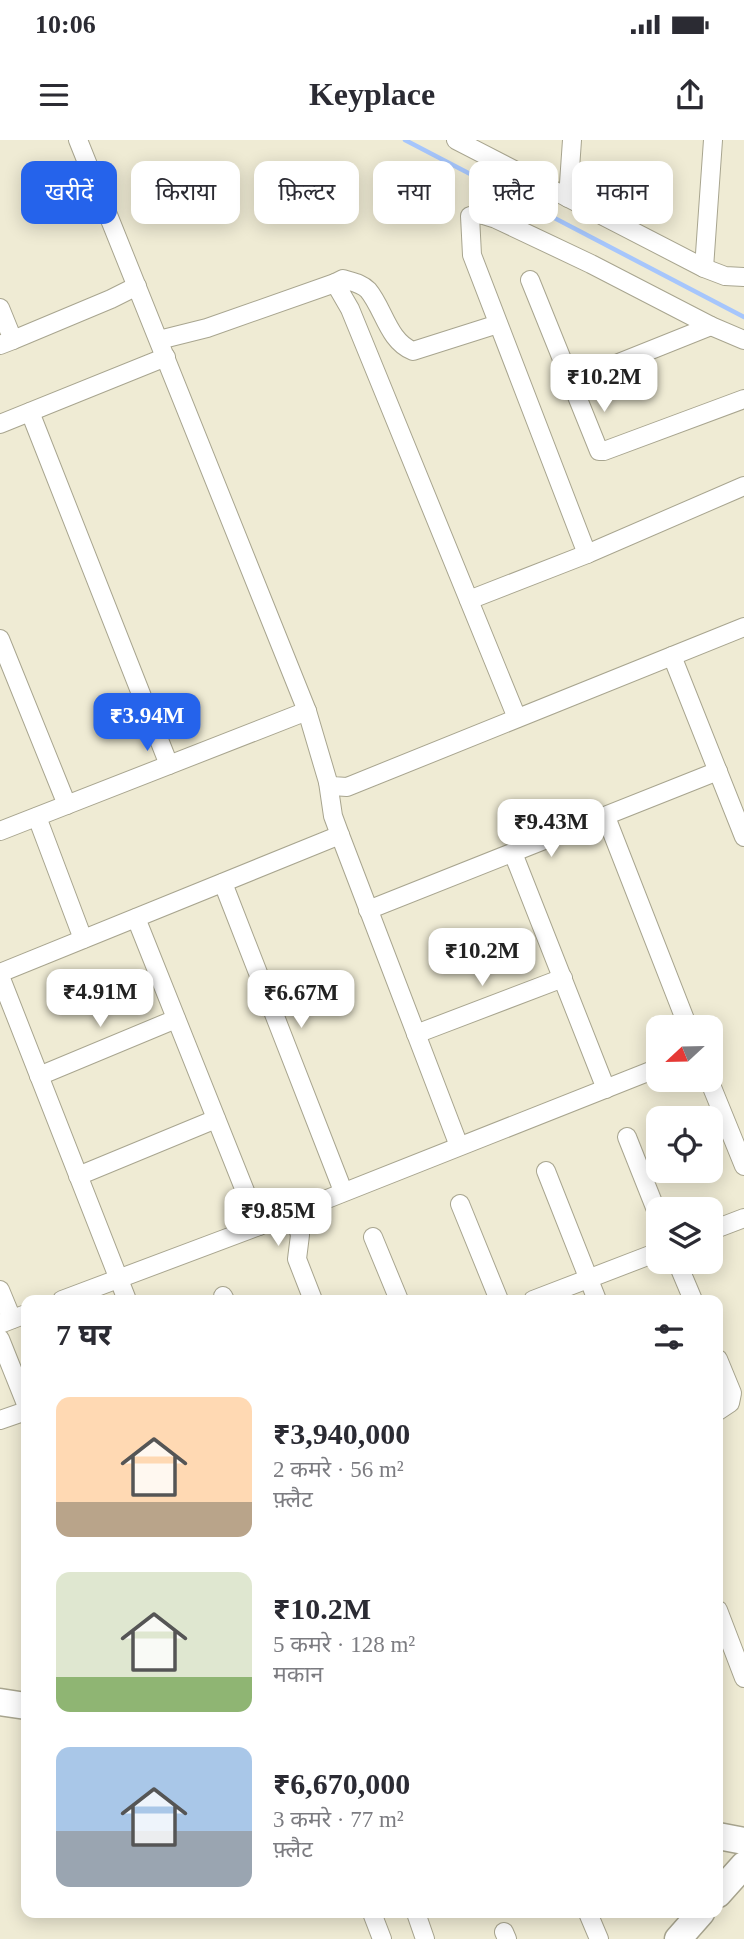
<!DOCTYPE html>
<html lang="hi">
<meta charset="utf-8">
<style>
body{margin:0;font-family:"Times New Roman","Noto Sans Devanagari",serif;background:#f7f7f7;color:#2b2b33;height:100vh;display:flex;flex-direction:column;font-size:26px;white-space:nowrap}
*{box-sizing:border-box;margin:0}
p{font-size:23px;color:#7c7c81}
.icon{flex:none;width:38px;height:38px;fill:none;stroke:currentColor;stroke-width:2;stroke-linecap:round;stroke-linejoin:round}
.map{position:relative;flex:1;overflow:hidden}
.sheet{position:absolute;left:21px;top:1155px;width:702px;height:623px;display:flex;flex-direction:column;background:#fff;border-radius:14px;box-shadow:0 4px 18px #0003}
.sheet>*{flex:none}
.top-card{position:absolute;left:21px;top:21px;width:704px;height:63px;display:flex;gap:14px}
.needle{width:46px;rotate:248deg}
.fabs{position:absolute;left:646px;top:875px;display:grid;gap:14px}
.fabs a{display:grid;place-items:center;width:77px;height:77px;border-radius:14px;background:#fff;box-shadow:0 4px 18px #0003;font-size:35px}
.price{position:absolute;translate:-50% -60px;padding:0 16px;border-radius:14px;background:#fff;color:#222;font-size:23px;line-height:46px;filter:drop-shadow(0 2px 4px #0008)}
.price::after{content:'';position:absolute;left:50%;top:42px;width:21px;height:16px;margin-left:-10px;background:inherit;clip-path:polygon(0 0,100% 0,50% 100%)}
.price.on{background:#2563eb;color:#fff}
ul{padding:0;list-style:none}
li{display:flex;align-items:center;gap:21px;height:175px;padding:0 35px}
li span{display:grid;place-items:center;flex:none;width:196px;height:140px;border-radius:14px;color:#555}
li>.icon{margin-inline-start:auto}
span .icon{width:84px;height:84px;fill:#fffc;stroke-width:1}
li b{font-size:30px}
h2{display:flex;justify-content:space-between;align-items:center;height:84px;padding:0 35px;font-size:30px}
.chip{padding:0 24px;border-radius:14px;background:#fff;box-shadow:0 4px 18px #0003;font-size:24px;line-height:63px}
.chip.on{background:#2563eb;color:#fff}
.status{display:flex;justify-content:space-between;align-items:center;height:49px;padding:0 35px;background:#fff;direction:ltr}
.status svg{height:19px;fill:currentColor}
header{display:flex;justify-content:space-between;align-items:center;height:91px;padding:0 35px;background:#fff;font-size:32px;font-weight:800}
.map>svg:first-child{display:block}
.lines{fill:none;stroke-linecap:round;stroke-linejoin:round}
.stream{stroke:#a6c6fc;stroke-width:4.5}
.street-casing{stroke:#a8a58f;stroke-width:20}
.secondary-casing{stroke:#a8a58f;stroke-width:29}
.street{stroke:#fff;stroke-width:18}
.secondary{stroke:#fff;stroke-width:26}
</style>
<div class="status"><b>10:06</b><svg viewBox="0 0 49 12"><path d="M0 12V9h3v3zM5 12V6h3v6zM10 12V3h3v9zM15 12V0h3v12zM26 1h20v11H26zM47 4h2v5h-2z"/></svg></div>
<header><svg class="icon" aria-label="menu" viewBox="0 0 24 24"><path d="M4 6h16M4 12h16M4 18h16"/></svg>Keyplace<svg class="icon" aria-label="share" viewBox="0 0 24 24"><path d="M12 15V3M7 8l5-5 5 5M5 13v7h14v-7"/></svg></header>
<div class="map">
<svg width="744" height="1799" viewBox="0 0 744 1799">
<rect width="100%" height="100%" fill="#efebd4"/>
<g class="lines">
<polyline class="stream" points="405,0 744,177"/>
<defs>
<g id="street">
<polyline points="78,0 307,571 328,642 332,646 347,647 744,487"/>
<polyline points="456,0 704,128 725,136 744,137"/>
<polyline points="568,58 572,0"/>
<polyline points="704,128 713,0"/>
<polyline points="530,140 599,311 604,311 744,259"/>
<polyline points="0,168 13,200 0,205"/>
<path d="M498 184 413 211C388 201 384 169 368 150 361 143 352 142 343 139L335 143 350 169 517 578"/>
<polyline points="13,200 111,159 137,146"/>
<polyline points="159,200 207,188 335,143"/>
<polyline points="571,242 711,186"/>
<polyline points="30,272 169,625"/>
<polyline points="0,284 166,217"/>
<polyline points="587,414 472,115 470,76 480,74 496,79 591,124 711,186 744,200"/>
<polyline points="469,460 587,414 744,346"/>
<polyline points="0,499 67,665"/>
<polyline points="672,516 744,697"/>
<polyline points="328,642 333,676 340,695 459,1006"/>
<polyline points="37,677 83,799"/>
<polyline points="606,677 688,887"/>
<polyline points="0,691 307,571"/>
<polyline points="513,713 606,949"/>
<polyline points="223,743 343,1051"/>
<polyline points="368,770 718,631"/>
<polyline points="136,778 259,1086"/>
<polyline points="0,833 340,695"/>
<polyline points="0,836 127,1160"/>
<polyline points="416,894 563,838"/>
<polyline points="39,936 176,879"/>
<polyline points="709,940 744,1026"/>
<polyline points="627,997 658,1075"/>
<polyline points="546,1031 597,1160"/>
<polyline points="78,1036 216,979"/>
<polyline points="460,1064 499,1160"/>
<polyline points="293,1072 300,1095 297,1119 313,1160"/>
<polyline points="710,1091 744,1078"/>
<polyline points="373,1097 399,1160"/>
<polyline points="677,1122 693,1160"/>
<polyline points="0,1150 12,1179"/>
<polyline points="223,1156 225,1160"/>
<polyline points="62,1160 259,1086 658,928"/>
<polyline points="533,1160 658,1112"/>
<polyline points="0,1184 26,1174"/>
<polyline points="0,1199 26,1264"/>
<polyline points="718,1219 732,1253 730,1263 718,1271"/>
<polyline points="0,1280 26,1271"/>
<polyline points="718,1470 744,1538"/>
<polyline points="372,1773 382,1799"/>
<polyline points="416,1773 425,1799"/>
<polyline points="588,1773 599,1799"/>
<polyline points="504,1792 507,1799"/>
</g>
<g id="secondary">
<polyline points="0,1562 26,1566"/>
<polyline points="718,1696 744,1701"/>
<polyline points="718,1754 744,1725"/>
<polyline points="678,1799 701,1773"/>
</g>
</defs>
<use href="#street" class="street-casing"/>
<use href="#secondary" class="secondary-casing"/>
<use href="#street" class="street"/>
<use href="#secondary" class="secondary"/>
</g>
</svg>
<div class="fabs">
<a><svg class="needle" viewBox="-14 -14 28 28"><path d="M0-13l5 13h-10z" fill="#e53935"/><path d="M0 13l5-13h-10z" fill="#7c7c81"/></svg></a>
<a><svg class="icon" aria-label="locate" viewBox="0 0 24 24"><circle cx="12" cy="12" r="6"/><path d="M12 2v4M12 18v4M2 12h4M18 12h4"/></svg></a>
<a><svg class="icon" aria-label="layers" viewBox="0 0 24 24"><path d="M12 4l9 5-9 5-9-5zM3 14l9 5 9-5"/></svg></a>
</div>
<b class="price" style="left:604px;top:274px">₹10.2M</b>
<b class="price on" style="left:147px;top:613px">₹3.94M</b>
<b class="price" style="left:551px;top:719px">₹9.43M</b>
<b class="price" style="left:482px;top:848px">₹10.2M</b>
<b class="price" style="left:100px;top:889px">₹4.91M</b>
<b class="price" style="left:301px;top:890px">₹6.67M</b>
<b class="price" style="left:278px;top:1108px">₹9.85M</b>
<div class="top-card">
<a class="chip on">खरीदें</a>
<a class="chip">किराया</a>
<a class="chip">फ़िल्टर</a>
<a class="chip">नया</a>
<a class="chip">फ़्लैट</a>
<a class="chip">मकान</a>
</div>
<section class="sheet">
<h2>7 घर<svg class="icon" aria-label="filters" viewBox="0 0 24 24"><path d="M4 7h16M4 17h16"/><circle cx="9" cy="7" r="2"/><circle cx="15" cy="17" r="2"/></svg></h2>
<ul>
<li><span style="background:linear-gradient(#ffd9b3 75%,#b9a48a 0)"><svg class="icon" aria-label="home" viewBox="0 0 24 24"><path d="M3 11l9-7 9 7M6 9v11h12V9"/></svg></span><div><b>₹3,940,000</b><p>2 कमरे · 56 m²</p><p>फ़्लैट</p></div></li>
<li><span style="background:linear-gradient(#dfe7d0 75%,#8fb573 0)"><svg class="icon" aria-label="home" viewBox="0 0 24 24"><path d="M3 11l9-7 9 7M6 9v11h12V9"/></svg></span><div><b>₹10.2M</b><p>5 कमरे · 128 m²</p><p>मकान</p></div></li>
<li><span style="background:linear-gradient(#a9c7e8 60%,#9aa5b1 0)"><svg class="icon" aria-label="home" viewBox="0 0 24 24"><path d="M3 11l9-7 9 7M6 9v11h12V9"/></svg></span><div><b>₹6,670,000</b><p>3 कमरे · 77 m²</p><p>फ़्लैट</p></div></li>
</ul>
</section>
</div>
